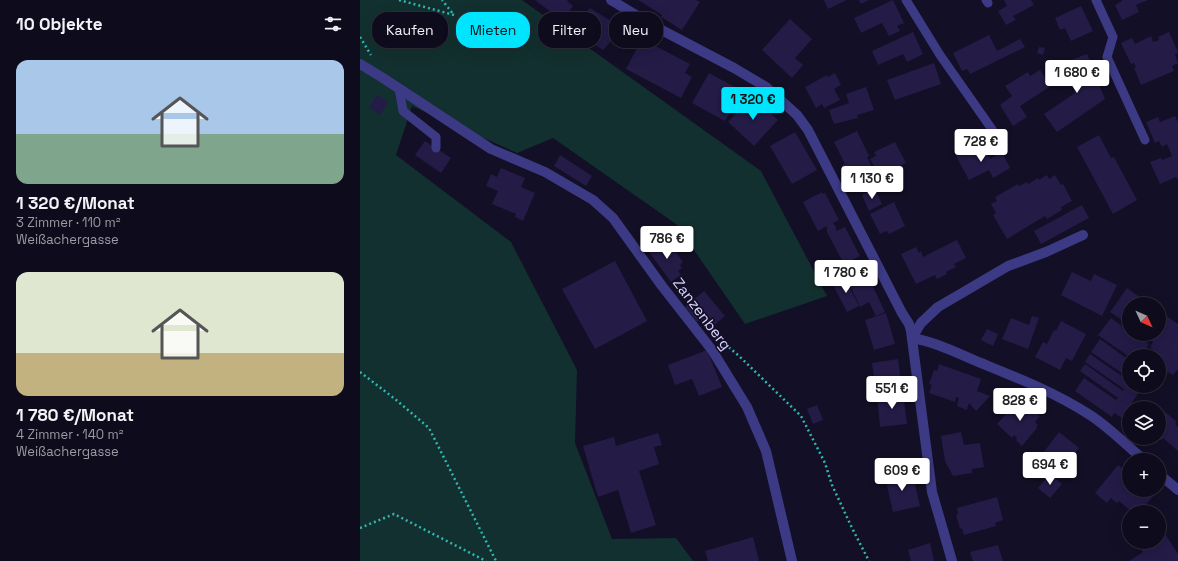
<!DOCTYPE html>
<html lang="de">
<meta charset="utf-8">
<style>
body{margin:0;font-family:"Space Grotesk",sans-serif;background:#1c1929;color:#f1f3f6;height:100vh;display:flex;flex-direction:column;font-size:15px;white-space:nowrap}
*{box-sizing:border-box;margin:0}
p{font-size:13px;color:#9b9ba3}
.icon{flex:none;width:22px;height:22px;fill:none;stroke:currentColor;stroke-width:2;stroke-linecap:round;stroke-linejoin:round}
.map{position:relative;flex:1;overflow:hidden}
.side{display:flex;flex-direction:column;background:#0e0b1c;width:360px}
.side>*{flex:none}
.guide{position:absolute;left:12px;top:12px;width:380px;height:36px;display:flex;gap:8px}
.needle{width:26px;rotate:134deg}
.tools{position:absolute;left:762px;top:297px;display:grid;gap:8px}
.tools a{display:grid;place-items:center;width:44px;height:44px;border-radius:50%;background:#0e0b1c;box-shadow:0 4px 16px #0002,0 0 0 1px #2e2b3b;font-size:20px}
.price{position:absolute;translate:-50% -34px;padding:0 9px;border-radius:4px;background:#fff;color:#222;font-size:13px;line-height:26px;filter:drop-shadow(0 1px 2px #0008)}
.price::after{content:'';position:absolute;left:50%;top:24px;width:12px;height:9px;margin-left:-6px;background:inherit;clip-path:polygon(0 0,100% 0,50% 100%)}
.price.current{background:#00e5ff;color:#111}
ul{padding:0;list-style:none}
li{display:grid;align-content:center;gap:8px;height:212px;padding:0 16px}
li span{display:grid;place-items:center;height:124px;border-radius:12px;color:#555}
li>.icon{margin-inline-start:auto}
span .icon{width:72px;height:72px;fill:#fffc;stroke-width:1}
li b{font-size:17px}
h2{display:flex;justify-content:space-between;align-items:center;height:48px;padding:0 16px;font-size:17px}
.tag{padding:0 14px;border-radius:16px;background:#0e0b1c;box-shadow:0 4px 16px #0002,0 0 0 1px #2e2b3b;font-size:14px;line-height:36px}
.tag.current{background:#00e5ff;color:#111}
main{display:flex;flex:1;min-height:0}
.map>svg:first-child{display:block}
.green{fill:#12302f}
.building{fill:#241b47}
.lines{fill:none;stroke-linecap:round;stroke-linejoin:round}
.path{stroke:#2fb8b0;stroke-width:2.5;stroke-dasharray:2 3;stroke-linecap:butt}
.service{stroke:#3d3a85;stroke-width:9}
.minor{stroke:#3d3a85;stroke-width:10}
.labels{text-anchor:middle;stroke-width:3.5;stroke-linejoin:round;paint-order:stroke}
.street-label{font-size:15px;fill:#d9d4ff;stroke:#130f26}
</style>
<main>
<section class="side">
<h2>10 Objekte<svg class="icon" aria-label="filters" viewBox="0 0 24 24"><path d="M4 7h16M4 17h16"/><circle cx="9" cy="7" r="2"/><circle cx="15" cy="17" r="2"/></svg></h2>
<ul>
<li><span style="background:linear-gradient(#a9c7e8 60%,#7fa58c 0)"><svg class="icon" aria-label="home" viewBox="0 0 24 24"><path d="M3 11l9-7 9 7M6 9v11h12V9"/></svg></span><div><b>1 320 €/Monat</b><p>3 Zimmer · 110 m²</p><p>Weißachergasse</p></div></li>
<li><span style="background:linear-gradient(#dfe7d0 65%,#c2b280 0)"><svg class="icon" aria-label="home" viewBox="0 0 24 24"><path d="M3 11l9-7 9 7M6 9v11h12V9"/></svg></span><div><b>1 780 €/Monat</b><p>4 Zimmer · 140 m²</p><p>Weißachergasse</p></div></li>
</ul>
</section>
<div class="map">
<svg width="818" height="561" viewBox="0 0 818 561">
<rect width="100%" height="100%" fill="#130f26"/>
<polygon class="green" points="0,0 162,0 401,171 467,296 385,324 316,224 193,138 157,153 52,106 36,155 151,242 217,370 215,443 252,539 316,538 333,561 0,561"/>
<g class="building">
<polygon points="175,0 208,0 207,1 213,6 205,17 199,13 196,16"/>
<polygon points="278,0 336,0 340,2 322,30 301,17 302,15"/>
<polygon points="464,0 487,0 468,9"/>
<polygon points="499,0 509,0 501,4"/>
<polygon points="533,0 544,23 537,26 540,31 529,36 522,23 501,33 494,18"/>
<polygon points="644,0 671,0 674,5 653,16 656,20 646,25 638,11 647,6"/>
<polygon points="762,0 788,0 776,5 779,12 762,20 755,5 762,1"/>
<polygon points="721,6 733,31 711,41 705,28 700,30 695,18"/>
<polygon points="230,8 254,23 260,29 260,31 243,50 211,29"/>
<polygon points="430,19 452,39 435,58 443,65 432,78 402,50"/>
<polygon points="553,32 563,54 547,62 543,54 518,65 512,51"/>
<polygon points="809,32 818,52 815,55 818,63 812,66 814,71 781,85 774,68 776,67 774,63 771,64 761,43 772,38 775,44 791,36 793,42 799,40 798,37"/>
<polygon points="629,35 637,51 660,39 665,47 610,74 607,69 602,71 593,53"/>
<polygon points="282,39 330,64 325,73 332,77 321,98 266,69"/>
<polygon points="679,47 685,48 683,55 677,53"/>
<polygon points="727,54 745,99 697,132 684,114 715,93 706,62"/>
<polygon points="574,63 581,84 535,100 527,80"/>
<polygon points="680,70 691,86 660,106 667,117 653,126 640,105 652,96 645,86 668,72 670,76"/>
<polygon points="349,73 382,91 365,121 332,103"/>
<polygon points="475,73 481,85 474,89 480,100 464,108 462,104 456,108 445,87 467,75 468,77"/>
<polygon points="506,87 514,110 497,115 498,118 474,124 469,110 489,103 486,94"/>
<polygon points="17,95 28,102 20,115 9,107"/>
<polygon points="392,96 418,120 394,146 368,122"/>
<polygon points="815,116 818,122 818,180 816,177 800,184 790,162 801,158 802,160 812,156 807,144 802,147 799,141 795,143 786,122 798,117 800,122"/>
<polygon points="497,131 509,156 507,157 513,169 515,168 510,159 516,156 514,152 535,142 546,163 519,176 517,172 515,173 513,180 501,186 496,177 489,181 481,166 485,164 474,142"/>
<polygon points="435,132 457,170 432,184 410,146"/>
<polygon points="739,135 751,158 754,157 777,200 753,214 717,147"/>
<polygon points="65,141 91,158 81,173 55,155"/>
<polygon points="617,146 620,152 625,149 630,159 642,152 650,168 633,178 629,170 609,180 594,152 605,147 608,151"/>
<polygon points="200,155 232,176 226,186 194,166"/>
<polygon points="141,168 165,178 161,187 175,193 163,221 155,217 156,214 132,204 138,191 126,186 131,174 137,177"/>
<polygon points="687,175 689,179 695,175 701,185 703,184 712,201 701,207 702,210 687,219 685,216 647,239 633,215 636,213 631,204 637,201 635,197 658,184 659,186 667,182 668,184 678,178 679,180"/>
<polygon points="515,189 522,204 509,211 502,195"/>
<polygon points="462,192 462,194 465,193 479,220 473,223 476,227 476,231 485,227 500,256 484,264 467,232 467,226 458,231 443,202"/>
<polygon points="534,202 545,226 529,234 527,231 520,234 510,214"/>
<polygon points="722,205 729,218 681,244 674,231"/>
<polygon points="306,239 323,262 320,265 322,268 318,271 321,275 311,282 289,252"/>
<polygon points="597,240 606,258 594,264 596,267 586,272 587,274 577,279 575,275 556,284 541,254 556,247 559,253 561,251 563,257"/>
<polygon points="255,261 287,321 235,349 202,289"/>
<polygon points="712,272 731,281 734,274 757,285 742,316 701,295"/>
<polygon points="507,274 525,312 516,316 509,302 500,307 489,283"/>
<polygon points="484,277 499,306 487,312 472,283"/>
<polygon points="767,288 789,304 769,304 769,325 750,312"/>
<polygon points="344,291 365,316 348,330 340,319 337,322 325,307"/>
<polygon points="799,311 818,324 818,369 813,375 808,372 802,382 799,380 799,356 784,356 787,352 792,356 795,351 790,347 793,342 782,334 799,334"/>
<polygon points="526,313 535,344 514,350 505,320"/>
<polygon points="672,316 679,318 668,349 642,339 651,318 669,325"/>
<polygon points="751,318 769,331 769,334 774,334 789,344 781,356 768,356 738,335"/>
<polygon points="701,321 726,334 712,361 706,358 700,370 675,357 683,342 687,344 694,330 696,331"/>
<polygon points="627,329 638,334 633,346 621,340"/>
<polygon points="740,339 769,360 769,378 731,352"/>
<polygon points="347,350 362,387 339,396 332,379 315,385 308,365"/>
<polygon points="730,354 769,381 769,386 783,386 762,418 754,413 752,417 715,391 724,378 756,400 758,398 720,371 725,364 763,391 764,389 725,362"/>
<polygon points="538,359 542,389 516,393 512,363"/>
<polygon points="579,364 621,379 617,391 630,396 616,411 609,403 607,410 597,406 599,398 596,397 595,402 569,393 572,385 569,384 574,370 577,371"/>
<polygon points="543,392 547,424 520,427 517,396"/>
<polygon points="660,398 680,416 675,422 678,425 676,427 677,428 662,446 656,440 657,438 654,435 652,438 637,424"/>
<polygon points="457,405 463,420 453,424 447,409"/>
<polygon points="799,407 817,422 815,424 818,427 818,451 803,438 801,440 799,438"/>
<polygon points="601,432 604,445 620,443 624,467 612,469 612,473 593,476 585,461 581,436"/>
<polygon points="699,432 719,448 699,472 680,457"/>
<polygon points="298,433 302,445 294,447 299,464 279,471 296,525 271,533 258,490 238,497 223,446 254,437 256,446"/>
<polygon points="758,465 769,474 769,490 789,490 795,494 780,512 772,512 759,501 757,503 751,498 747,503 735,493"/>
<polygon points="552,471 560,506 533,512 525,477"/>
<polygon points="690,474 702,484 690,498 678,488"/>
<polygon points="637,497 643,520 635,523 636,526 604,535 602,528 600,529 596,515 598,514 597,508"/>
<polygon points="800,526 818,554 818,561 769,561 783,552 776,542 799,542 799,527"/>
<polygon points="393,537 399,561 348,561 345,551"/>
<polygon points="570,543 574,561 551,561 548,550"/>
<polygon points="638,545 643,561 613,561 610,552"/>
</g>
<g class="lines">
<g class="path">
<polyline points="39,0 94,15 82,0"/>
<polyline points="0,37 11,55"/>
<polyline points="365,344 379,356 441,416 465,463 472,485 492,528 509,561"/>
<polyline points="0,372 35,399 69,428 136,561"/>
<polyline points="0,528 34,514 126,561"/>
</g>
<g class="service">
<polyline points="546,0 580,55 643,145"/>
<polyline points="626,0 628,3"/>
<polyline points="736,0 753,37 747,57 785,140"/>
<polyline points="39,88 43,111 76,137 76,148"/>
</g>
<g class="minor">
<polyline points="251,0 294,26 374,68 406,87 437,115 448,130 542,313 549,324 551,331 572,492 592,561"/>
<polyline points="0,64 23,78 131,149 185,172 233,200 253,218 302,286 352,350 387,407 406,451 432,561"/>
<path d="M552 338C576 342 599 354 621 363 658 378 696 393 730 415 750 428 766 445 784 460"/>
<polyline points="552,338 561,323 578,307 602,293 648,266 686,252 723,235"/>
<polyline points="799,474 818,490"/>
</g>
</g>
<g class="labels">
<g class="street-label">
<text transform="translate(342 314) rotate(53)" y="5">Zanzenberg</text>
</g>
</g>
</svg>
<div class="tools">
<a><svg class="needle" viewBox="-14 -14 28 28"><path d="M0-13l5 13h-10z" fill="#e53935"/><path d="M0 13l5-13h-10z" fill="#9b9ba3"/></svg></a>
<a><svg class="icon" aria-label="locate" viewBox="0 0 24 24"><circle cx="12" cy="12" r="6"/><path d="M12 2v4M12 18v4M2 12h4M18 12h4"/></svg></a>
<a><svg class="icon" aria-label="layers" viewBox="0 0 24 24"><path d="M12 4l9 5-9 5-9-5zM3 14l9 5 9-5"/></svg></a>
<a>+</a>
<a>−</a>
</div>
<b class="price" style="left:717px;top:94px">1 680 €</b>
<b class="price current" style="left:393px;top:121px">1 320 €</b>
<b class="price" style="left:621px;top:163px">728 €</b>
<b class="price" style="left:512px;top:200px">1 130 €</b>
<b class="price" style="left:307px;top:260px">786 €</b>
<b class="price" style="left:486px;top:294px">1 780 €</b>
<b class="price" style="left:532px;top:410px">551 €</b>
<b class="price" style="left:660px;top:422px">828 €</b>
<b class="price" style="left:690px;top:486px">694 €</b>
<b class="price" style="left:542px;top:492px">609 €</b>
<div class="guide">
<a class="tag">Kaufen</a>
<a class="tag current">Mieten</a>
<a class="tag">Filter</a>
<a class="tag">Neu</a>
</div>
</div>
</main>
